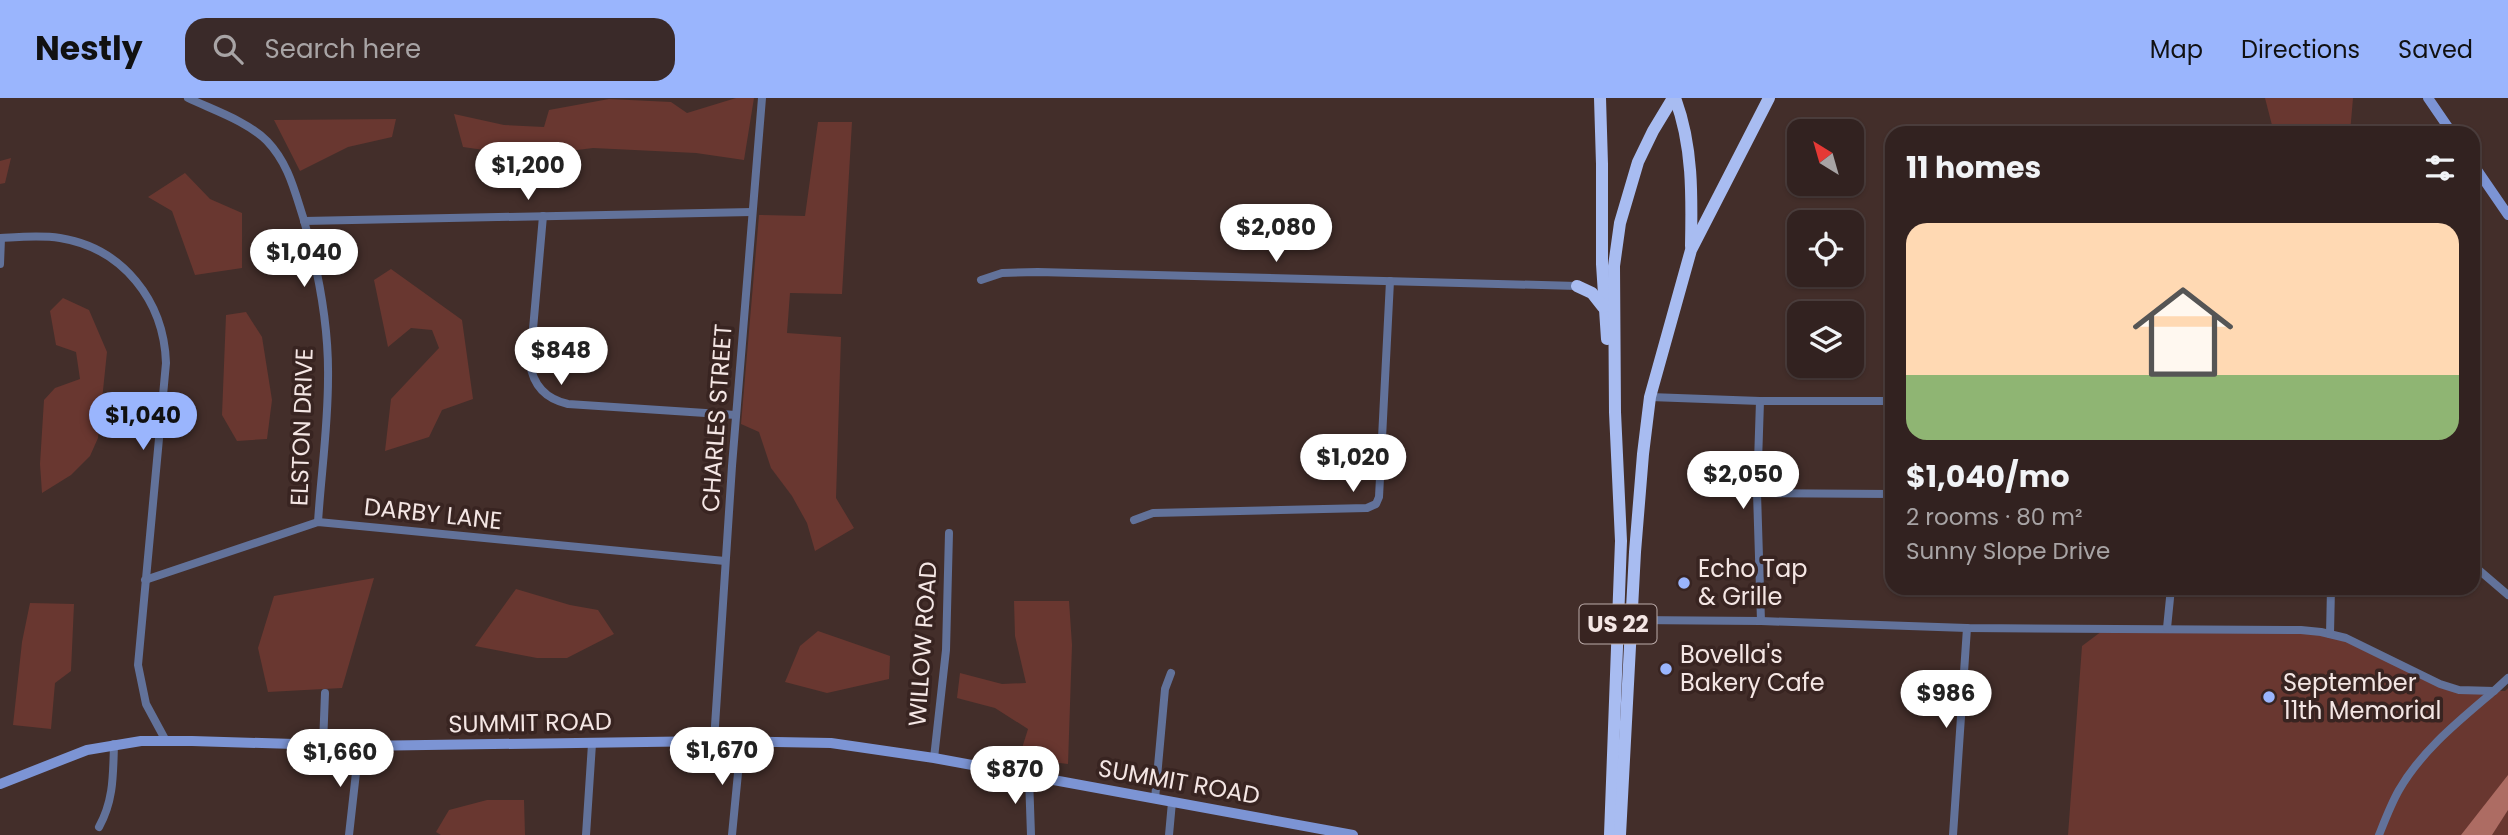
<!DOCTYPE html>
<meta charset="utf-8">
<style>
body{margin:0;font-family:Poppins,sans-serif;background:#3a2a29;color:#f1f3f6;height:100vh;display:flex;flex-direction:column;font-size:26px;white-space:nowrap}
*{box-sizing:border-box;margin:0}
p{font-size:23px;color:#a8a4a5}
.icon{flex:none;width:38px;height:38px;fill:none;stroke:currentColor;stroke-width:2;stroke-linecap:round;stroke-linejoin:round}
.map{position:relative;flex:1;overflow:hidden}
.details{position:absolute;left:1885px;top:28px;width:595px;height:469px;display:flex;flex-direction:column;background:#322220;border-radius:21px;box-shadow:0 2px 5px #0004,0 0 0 2px #4d3f3e}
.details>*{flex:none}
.needle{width:46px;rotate:323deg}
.fabs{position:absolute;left:1787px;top:21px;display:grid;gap:14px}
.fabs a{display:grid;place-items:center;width:77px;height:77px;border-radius:14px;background:#322220;box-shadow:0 2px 5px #0004,0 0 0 2px #4d3f3e;font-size:35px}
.price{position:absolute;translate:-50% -60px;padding:0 16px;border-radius:24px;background:#fff;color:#222;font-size:23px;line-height:46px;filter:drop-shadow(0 2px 4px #0008)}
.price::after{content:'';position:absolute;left:50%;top:42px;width:21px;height:16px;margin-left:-10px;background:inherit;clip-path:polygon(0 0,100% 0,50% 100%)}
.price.on{background:#9ab5fd;color:#111}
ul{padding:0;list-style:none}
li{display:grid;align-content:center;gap:14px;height:371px;padding:0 21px}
li span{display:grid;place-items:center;height:217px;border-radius:21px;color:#555}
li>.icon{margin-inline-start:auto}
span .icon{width:126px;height:126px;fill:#fffc;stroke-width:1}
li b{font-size:30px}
h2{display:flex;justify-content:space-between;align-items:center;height:84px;padding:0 21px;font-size:30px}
header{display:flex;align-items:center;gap:42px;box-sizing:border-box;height:98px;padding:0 35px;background:#9ab5fd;color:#111}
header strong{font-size:33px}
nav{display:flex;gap:38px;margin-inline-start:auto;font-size:24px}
.search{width:490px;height:63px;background:#3a2a29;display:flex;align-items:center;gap:18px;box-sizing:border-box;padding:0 24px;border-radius:21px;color:#a8a4a5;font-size:26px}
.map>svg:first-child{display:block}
.green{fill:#693730}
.water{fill:#ad6c63}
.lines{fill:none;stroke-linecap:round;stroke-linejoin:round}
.minor{stroke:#62729a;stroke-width:8}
.secondary{stroke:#7c94d4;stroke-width:10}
.trunk{stroke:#a8bcf1;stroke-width:12}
.poi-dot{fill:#9ab5fd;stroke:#382421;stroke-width:2.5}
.labels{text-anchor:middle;stroke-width:7;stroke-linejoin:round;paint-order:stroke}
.shield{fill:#382421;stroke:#bcacaa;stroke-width:2}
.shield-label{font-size:23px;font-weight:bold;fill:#f4e6e4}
.street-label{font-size:24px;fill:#f4e6e4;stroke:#382421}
.poi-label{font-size:24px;fill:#f4e6e4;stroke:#382421;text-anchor:start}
</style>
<header>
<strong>Nestly</strong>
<div class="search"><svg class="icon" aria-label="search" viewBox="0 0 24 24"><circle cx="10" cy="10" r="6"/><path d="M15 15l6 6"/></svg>Search here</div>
<nav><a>Map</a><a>Directions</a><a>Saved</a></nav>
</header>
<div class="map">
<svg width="2508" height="737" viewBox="0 0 2508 737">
<rect width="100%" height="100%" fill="#432e2a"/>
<g class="green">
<polygon points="736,0 754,0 744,62 696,55 593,50 546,56 505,55 463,49 454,16 504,27 544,29 549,12 609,1 671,4 687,15"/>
<polygon points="2265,0 2353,0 2350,35 2274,35"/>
<polygon points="396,21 392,39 348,49 300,73 274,22"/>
<polygon points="818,24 852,24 842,196 790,195 787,235 841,239 836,400 854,430 815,453 807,425 792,398 771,370 759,334 741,326 759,117 805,118"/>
<polygon points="11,60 5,85 0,86 0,63"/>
<polygon points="185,75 210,101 242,115 242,170 195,177 172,113 148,99"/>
<polygon points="391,171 462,222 473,301 442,312 429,339 385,353 391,301 439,250 432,232 411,230 388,249 374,182"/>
<polygon points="63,200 89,212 107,254 98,340 90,358 71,377 42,395 40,366 44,302 55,290 80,281 76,254 56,247 50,213"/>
<polygon points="246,214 262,239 272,302 267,341 237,343 222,317 226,217"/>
<polygon points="374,480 342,590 268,594 258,550 274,498"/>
<polygon points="516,491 570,507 598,512 614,536 567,560 537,560 475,548"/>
<polygon points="1014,503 1069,503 1072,547 1068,666 1019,660 1028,631 995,610 957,600 960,575 1002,586 1026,585 1015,538"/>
<polygon points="30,505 74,506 71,573 55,585 51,631 13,627 22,544"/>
<polygon points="2106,530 2300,532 2346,540 2440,586 2476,593 2505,593 2508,590 2508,737 2068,737 2082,548"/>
<polygon points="818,533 890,558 889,581 827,595 785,584 800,548"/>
<polygon points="487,702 524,702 525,737 441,737 436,734 449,712"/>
</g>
<polygon class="water" points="2508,677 2508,712 2492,737 2461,737"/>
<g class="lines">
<g class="minor">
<path d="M188 0C213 12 247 23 267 43 288 65 294 91 303 119 318 171 329 227 328 281 328 329 321 377 318 424"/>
<path d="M543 118 530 265C533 288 546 301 568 306L736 317"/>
<polyline points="304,123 752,114"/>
<path d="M0 140C20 139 40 137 60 140 123 150 164 203 166 265L138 567 146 606 166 643"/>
<polyline points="0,166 1,140"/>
<polyline points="981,182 1002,175 1038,174 1577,188"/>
<polyline points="1650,299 1760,303 1892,303"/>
<polyline points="1760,303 1757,395 1761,523"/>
<polyline points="1757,395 1892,396"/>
<polyline points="1134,422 1153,415 1367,410 1376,406 1379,399 1390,183"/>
<polyline points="2473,467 2508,497"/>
<polyline points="145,482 318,424 725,463"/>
<polyline points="1633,522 1761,523 1967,530 2301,532 2321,534 2346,540 2440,586 2459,592 2494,593 2508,580"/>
<polyline points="2167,530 2171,490"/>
<polyline points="2330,536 2331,490"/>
<polyline points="714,643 732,368 762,0"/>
<polyline points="323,647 325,595"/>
<polyline points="934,660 946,552 949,435"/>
<polyline points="1029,679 1031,737"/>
<polyline points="1155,701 1165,591 1171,575"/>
<path d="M99 729C114 702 113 676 114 646"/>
<polyline points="349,737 359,648"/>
<polyline points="586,737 592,646"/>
<polyline points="732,737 741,644"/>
<polyline points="1169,737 1172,704"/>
<polyline points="1953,737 1967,530"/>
<path d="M2379 737C2385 722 2391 706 2399 692 2422 652 2460 622 2494 593"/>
</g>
<g class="secondary">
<polyline points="2428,0 2452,35"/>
<polyline points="2473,66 2508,117"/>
<polyline points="0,686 87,652 141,643 192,643 359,648 714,643 831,645 934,660 1353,737"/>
</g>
<g class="trunk">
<polyline points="1600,0 1602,66 1602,166 1607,241"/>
<path d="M1675 0C1693 47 1692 99 1691 148"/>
<polyline points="1577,188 1592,195 1603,209"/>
<polyline points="1610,737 1621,443 1615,314 1614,168 1620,125 1638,64 1653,33 1673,0"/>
<polyline points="1620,737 1635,454 1643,356 1650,299 1691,152 1769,0"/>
</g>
</g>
<g class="poi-dot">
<circle cx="1684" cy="485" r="7"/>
<circle cx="1666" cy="571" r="7"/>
<circle cx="2269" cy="599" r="7"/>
</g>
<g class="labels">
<rect class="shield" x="1579.5" y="506.5" width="77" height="39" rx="5"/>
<g class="shield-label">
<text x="1618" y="534">US 22</text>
</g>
<g class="street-label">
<text transform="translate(717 320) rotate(-86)" y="8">CHARLES STREET</text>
<text transform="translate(302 329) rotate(-88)" y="8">ELSTON DRIVE</text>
<text transform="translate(433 416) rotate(6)" y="8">DARBY LANE</text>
<text transform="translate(923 546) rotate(-86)" y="8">WILLOW ROAD</text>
<text transform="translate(530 625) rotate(-1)" y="8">SUMMIT ROAD</text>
<text transform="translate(1179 684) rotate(10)" y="8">SUMMIT ROAD</text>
</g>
<g class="poi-label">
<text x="1698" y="479">Echo Tap<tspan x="1698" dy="28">&amp; Grille</tspan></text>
<text x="1680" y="565">Bovella's<tspan x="1680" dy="28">Bakery Cafe</tspan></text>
<text x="2283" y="593">September<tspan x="2283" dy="28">11th Memorial</tspan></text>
</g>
</g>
</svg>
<div class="fabs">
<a><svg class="needle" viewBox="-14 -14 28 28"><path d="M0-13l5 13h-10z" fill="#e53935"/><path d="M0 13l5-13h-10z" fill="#a8a4a5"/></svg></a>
<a><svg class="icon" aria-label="locate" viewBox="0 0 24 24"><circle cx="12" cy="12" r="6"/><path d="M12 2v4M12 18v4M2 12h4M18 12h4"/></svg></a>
<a><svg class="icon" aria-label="layers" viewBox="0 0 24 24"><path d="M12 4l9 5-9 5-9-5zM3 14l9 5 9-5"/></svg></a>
</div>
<b class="price" style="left:528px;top:104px">$1,200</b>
<b class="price" style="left:1276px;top:166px">$2,080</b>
<b class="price" style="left:304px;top:191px">$1,040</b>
<b class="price" style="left:561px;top:289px">$848</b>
<b class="price on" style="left:143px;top:354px">$1,040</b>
<b class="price" style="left:1353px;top:396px">$1,020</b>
<b class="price" style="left:1743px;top:413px">$2,050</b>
<b class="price" style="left:1946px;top:632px">$986</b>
<b class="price" style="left:722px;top:689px">$1,670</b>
<b class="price" style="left:340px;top:691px">$1,660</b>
<b class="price" style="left:1015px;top:708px">$870</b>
<section class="details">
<h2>11 homes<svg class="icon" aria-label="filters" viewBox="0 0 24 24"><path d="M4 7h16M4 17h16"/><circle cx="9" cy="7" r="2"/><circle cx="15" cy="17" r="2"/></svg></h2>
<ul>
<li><span style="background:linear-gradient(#ffd9b3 70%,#8fb573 0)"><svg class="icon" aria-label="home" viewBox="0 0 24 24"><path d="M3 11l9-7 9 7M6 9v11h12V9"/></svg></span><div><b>$1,040/mo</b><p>2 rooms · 80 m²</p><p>Sunny Slope Drive</p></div></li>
</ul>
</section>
</div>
